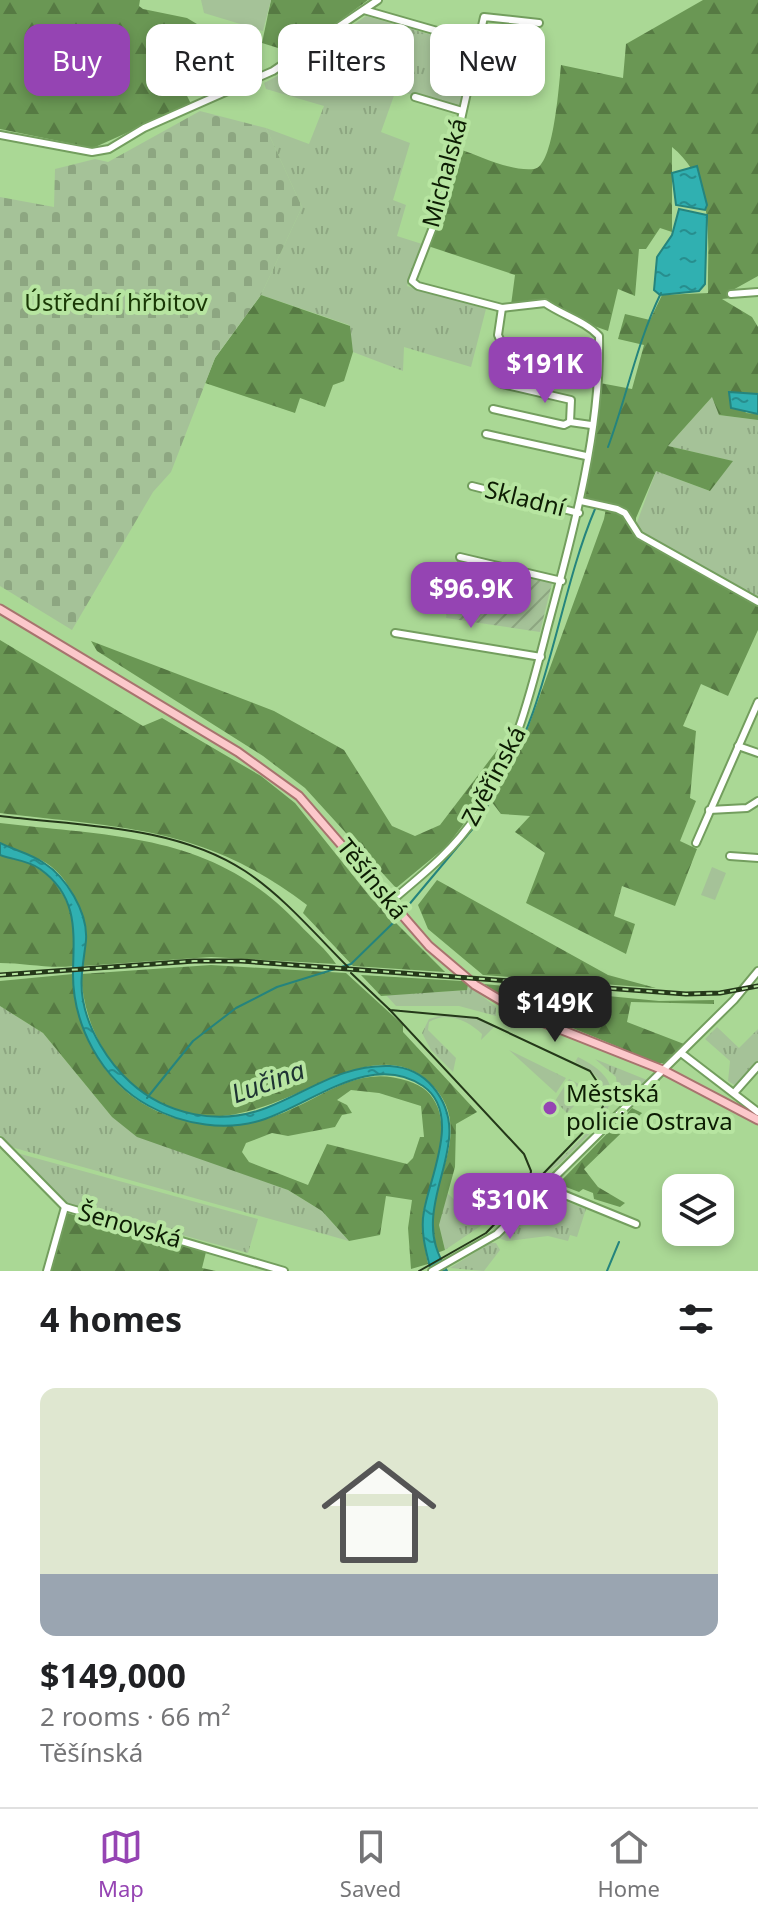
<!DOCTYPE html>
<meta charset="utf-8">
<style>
body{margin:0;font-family:"Noto Sans",sans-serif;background:#f6f6f6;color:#202124;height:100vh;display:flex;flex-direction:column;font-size:30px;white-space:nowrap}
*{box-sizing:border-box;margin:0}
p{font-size:26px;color:#757577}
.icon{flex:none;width:44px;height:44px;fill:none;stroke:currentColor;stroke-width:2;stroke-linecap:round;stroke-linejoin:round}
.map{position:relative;height:1271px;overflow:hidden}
.details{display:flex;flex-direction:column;background:#fff;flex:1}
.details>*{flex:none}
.hud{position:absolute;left:24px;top:24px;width:710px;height:72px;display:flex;gap:16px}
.buttons{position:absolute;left:662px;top:1174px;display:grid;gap:16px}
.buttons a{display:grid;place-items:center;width:72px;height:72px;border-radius:16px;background:#fff;box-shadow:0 4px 12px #0003;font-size:40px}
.price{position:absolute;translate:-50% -68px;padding:0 18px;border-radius:16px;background:#9544b3;color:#fff;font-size:26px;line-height:52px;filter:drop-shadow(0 2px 4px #0008)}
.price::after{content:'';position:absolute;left:50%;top:48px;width:24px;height:18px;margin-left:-12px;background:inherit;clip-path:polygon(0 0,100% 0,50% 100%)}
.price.selected{background:#222;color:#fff}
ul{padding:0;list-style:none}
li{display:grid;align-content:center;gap:16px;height:424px;padding:0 40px}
li span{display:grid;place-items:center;height:248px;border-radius:16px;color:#555}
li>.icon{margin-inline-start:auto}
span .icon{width:144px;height:144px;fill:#fffc;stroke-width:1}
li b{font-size:34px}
h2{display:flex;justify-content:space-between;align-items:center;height:96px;padding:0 40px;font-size:34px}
.tag{padding:0 28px;border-radius:16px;background:#fff;box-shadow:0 4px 12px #0003;font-size:28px;line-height:72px}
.tag.selected{background:#9544b3;color:#fff}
.tabs{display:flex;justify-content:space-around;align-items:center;height:112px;border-top:2px solid #e0e0e0;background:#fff;font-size:22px;color:#757577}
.tabs a{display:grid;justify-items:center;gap:4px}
.tabs .selected{color:#9544b3}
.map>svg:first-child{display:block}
.grass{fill:url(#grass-tufts)}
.forest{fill:url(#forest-firs);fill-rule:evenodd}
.cemetery{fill:url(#cemetery-stones)}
.park{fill:#a5c298}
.garden{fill:url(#garden-furrows)}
.water{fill:url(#water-ripples);stroke:#25847d;stroke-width:2}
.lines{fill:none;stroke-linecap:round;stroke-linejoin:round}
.stream{stroke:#25847d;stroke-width:2}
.minor-casing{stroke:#739e5e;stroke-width:10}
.major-casing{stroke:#a7746e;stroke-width:11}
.minor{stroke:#fff;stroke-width:6}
.major{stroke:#fcc8cb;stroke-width:7}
.tram{stroke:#243819;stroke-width:2}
.rail-casing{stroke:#243819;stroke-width:5}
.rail{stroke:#b7e5a1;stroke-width:2;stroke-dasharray:6;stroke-linecap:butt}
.poi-dot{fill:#9544b3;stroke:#b7e5a1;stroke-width:3}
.labels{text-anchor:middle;stroke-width:8;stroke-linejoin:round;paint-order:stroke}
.street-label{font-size:24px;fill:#0c1c03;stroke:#b7e5a1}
.park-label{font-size:24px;fill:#193705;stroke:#b7e5a1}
.poi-label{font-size:24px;fill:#0c1c03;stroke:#b7e5a1;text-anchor:start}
.water-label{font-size:26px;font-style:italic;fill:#1e3333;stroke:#b7e5a1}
</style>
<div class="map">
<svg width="758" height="1271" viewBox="0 0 758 1271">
<defs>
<pattern id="grass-tufts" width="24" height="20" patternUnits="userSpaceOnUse" patternTransform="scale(2)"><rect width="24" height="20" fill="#a5c298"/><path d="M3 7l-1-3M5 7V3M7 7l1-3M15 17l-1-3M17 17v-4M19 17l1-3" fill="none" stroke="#8da681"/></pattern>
<pattern id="forest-firs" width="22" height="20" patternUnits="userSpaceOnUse" patternTransform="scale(2)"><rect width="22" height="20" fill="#6a9754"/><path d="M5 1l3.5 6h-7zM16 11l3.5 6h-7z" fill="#567a43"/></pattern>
<pattern id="cemetery-stones" width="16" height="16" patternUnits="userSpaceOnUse" patternTransform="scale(2)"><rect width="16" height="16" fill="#a5c298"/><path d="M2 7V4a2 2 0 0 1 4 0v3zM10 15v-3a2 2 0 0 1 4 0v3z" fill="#8da681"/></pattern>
<pattern id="garden-furrows" width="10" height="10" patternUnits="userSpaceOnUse" patternTransform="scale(2)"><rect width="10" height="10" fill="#a5c298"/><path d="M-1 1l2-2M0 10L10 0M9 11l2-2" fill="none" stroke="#8da681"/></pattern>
<pattern id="water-ripples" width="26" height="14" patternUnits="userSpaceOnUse" patternTransform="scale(2)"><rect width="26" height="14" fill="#30b0b1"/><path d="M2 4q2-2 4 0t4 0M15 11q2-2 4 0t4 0" fill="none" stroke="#278e8e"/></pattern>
</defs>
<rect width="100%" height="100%" fill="#aad895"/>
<g class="grass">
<polygon points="366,16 473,47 459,109 396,90 381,132 410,143 393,200 406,205 397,236 422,244 407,286 486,309 471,367 404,347 403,371 353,352 349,325 261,295 302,207 266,128 309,144 324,106 266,89 264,83 291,69"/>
<polygon points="713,396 719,415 758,420 758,598 640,533 636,525 656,471 710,491 732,461 668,446"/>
<polygon points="468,985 496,1007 496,1016 459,1006 396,1006 386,995 467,990"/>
<polygon points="0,1006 43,1033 112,1117 288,1190 322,1211 349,1241 11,1147 0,1135"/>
<path d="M447 1014 475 1018 495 1026 481 1040 482 1034C469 1022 449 1010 429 1022L428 1030 456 1058 453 1072 431 1050 422 1033 429 1019Z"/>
<polygon points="717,1027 739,1048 758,1029 758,1062 736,1086 728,1081 730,1061 705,1039"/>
<polygon points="509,1050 566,1078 556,1093"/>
<path d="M578 1057C632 1083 612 1113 578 1146 569 1154 560 1166 549 1170 580 1138 643 1095 575 1062Z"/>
<polygon points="595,1059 647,1080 619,1106 616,1077"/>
<polygon points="569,1079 581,1085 584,1093 580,1103 576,1097 577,1103 567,1113 555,1101"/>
<polygon points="17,1153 258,1219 248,1253 68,1204"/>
<polygon points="447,1193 482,1225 445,1250 439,1225"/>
<polygon points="551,1196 586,1209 577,1237 570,1235 568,1241 548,1236 507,1241 498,1238 527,1207 533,1207 539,1198"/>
<polygon points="490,1243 496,1243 500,1250 484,1271 450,1268"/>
</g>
<g class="forest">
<polygon points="0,0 140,0 139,6 143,9 187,18 197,24 188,58 169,59 191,104 93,148 0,129"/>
<polygon points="271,0 368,0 308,44 291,52 262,43"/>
<path d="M703 0H758V276L731 291 732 298 722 299 752 317 758 327V394L735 392 746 413 758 414V420L719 415 712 397 668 446 733 461 710 491 656 471 636 518V537L679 557 758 605V630L728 696 701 684 683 726 696 731 690 798 696 801 680 841 697 849 675 906 622 886 614 916 635 924 626 954 526 903 545 853 515 832 530 816 501 814 491 801 523 742 604 519 607 503 585 499 600 383 632 389 644 345 618 339 625 314 650 320 662 295 708 293C707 241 717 184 672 147V232L660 228 646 249H639L635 296 618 289 608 331 566 316 543 300 511 305 515 275 428 246C444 210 446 185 456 148 478 155 511 172 534 169 554 167 559 83 561 65L623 78 626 44Z"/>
<polygon points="261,295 350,326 353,352 344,381 333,385 325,407 300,398 295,413 205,383 215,358"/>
<path d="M0 640 143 726 162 718 261 776 295 803 371 898 445 972 353 966 303 913 307 905C204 826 122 828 0 813Z"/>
<polygon points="91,641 274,711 344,750 392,826 415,836 440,825 511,732 478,805 447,846 396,888 305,788 263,756 97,651"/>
<path d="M0 823C116 837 213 833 299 924 311 937 327 950 336 964L211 957 83 966C88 929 78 879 41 860 27 854 13 849 0 843Z"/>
<path d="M0 855C12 860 25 860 36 867 69 886 82 931 73 966 49 969 25 963 0 963Z"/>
<polygon points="437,880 608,975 656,988 483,975 428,929 418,905"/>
<path d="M211 965 346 973 403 1025V1032L477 1112 456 1124 455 1167 439 1225 445 1250 437 1253C409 1200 487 1134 428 1081 350 1012 239 1192 125 1077 97 1049 83 1012 81 974Z"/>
<path d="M73 974C77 985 75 998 78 1010 83 1032 93 1052 106 1070 142 1118 203 1133 260 1120 313 1109 350 1061 408 1081 423 1086 432 1093 438 1108 449 1139 431 1178 424 1209 420 1227 425 1246 428 1264L411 1269 408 1228 412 1200 386 1196 380 1235 349 1241 322 1211 288 1190 137 1137 112 1117 43 1033 0 1006V981ZM351 1090 379 1093 421 1106 424 1137H420L413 1158 407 1164 327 1144 308 1185 249 1162 242 1152 246 1143 272 1133 288 1136 335 1127 342 1115 352 1113 347 1105 337 1100Z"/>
<polygon points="361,975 462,981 468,985 467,990 381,996"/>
<polygon points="484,984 659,1001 714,1000 714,1004 631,1002 627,1022 684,1044 664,1063 657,1063 515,1004"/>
<polygon points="632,1108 642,1113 584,1169 598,1187 625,1203 620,1207 594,1199 593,1193 583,1189 579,1192 558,1184"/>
<polygon points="67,1213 206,1252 202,1268 216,1271 50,1271"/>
</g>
<polygon class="cemetery" points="200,111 266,128 302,207 261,295 215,358 171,472 153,492 72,630 0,586 0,197 54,207 55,169 95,159 108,162"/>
<g class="park">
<polygon points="201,0 271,0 263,31 204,13"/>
<polygon points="712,867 726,873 715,900 701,895"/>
</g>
<polygon class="garden" points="457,561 552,583 540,632 446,618"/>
<g class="water">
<polygon points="697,166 707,205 705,210 676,205 672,173"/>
<polygon points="679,209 707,215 705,284 699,291 660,295 654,290 657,257 672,235"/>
<polygon points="729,392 758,394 758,414 731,408"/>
<path d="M0 843C14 850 31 854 44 863 66 877 88 912 86 940 84 960 79 980 83 1000 88 1030 108 1062 130 1082 166 1115 219 1126 266 1108 308 1092 342 1064 390 1066 407 1067 422 1074 433 1087 469 1130 435 1173 433 1220 432 1240 437 1253 447 1271H431C426 1252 420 1231 424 1211 430 1176 462 1113 423 1086 372 1051 313 1103 265 1119 227 1132 183 1125 149 1106 101 1080 72 1024 73 971 74 931 78 896 40 869 28 860 13 860 0 855Z"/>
</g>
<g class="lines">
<g class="stream">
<path d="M608 447C627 396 637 342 661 293"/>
<path d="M495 790C548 714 558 596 595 509"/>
<polyline points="483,816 492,796"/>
<polyline points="407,907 480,820"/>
<polyline points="147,1098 193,1041 236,1008 277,987 351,964 393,923"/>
<polyline points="607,1271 619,1242"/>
</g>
<defs>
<g id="minor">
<polyline points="364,10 479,43"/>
<polyline points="415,97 462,111"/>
<polyline points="0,135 92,152 109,149 144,128 273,71 378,0"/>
<polyline points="731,294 758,292"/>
<polyline points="502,308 498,335 507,355 502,384 571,400 570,422"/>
<polyline points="493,409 564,425 570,422 591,425"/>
<polyline points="486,434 586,456"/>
<polyline points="472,486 579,513"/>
<polyline points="581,501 617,509 625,513 639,535 758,602"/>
<polyline points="460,557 562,581"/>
<polyline points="395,633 541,657"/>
<polyline points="738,746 758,753"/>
<polyline points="709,810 747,808 758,801"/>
<polyline points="696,843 758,702"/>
<polyline points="730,856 758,858"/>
<path d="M390 902C421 876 454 850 476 816 515 758 530 695 547 629 572 536 601 433 599 336 585 321 562 315 545 303L502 308 418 286 412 281 442 204 484 17 539 23"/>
<polyline points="681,1053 758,1112"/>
<polyline points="734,1093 758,1066"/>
<polyline points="0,1141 65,1207 284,1271"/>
<polyline points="543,1186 636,1224"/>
<polyline points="47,1271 65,1207"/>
<polyline points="432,1271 497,1234 734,1000 758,971"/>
</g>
<polyline id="major" points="0,609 238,752 299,796 429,946 475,985 529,1017 663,1070 758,1120"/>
</defs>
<use href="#minor" class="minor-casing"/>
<use href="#major" class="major-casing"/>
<use href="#minor" class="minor"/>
<use href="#major" class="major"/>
<g class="tram">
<path d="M0 816C80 826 175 825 245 871 284 897 315 934 348 967"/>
<polyline points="351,973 390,1010 477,1018 590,1071 604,1092 603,1106 597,1118 486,1233 419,1271"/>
<polyline points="389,1009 524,1154 531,1171 528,1190"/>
</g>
<defs>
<polyline id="rail" points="0,975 194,961 241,961 686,994 720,993 758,986"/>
</defs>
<use href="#rail" class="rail-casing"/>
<use href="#rail" class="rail"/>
</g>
<circle class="poi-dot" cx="550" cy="1108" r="8"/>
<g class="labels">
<g class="street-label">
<text transform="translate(445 173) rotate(-75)" y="8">Michalská</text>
<text transform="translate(525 499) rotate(14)" y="8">Skladní</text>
<text transform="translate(494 776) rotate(-62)" y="8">Zvěřinská</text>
<text transform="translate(372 879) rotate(51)" y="8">Těšínská</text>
<text transform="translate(130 1226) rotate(16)" y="8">Šenovská</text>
</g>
<g class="park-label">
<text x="116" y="311">Ústřední hřbitov</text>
</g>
<g class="poi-label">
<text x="566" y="1102">Městská<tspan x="566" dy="28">policie Ostrava</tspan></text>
</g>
<g class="water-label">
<text transform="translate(268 1082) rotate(-20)" y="9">Lučina</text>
</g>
</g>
</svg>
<div class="buttons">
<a><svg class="icon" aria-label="layers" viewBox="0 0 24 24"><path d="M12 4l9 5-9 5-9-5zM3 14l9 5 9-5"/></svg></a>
</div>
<b class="price" style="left:545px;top:405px">$191K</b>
<b class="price" style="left:471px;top:630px">$96.9K</b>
<b class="price selected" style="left:555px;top:1044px">$149K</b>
<b class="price" style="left:510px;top:1241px">$310K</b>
<div class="hud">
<a class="tag selected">Buy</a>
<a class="tag">Rent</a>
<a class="tag">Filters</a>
<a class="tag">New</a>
</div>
</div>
<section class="details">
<h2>4 homes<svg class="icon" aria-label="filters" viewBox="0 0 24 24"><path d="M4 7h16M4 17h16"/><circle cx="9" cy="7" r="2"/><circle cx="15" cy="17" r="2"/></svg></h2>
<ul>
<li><span style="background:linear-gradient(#dfe7d0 75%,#9aa5b1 0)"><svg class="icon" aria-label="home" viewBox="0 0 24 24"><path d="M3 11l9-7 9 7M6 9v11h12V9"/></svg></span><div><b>$149,000</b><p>2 rooms · 66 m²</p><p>Těšínská</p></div></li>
</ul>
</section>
<nav class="tabs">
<a class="selected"><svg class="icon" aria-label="map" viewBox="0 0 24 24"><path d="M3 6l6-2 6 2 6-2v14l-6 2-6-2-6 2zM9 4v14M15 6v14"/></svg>Map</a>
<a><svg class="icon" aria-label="saved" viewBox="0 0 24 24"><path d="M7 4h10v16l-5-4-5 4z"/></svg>Saved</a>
<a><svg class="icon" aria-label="home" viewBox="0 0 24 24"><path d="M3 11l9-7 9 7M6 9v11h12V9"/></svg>Home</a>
</nav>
